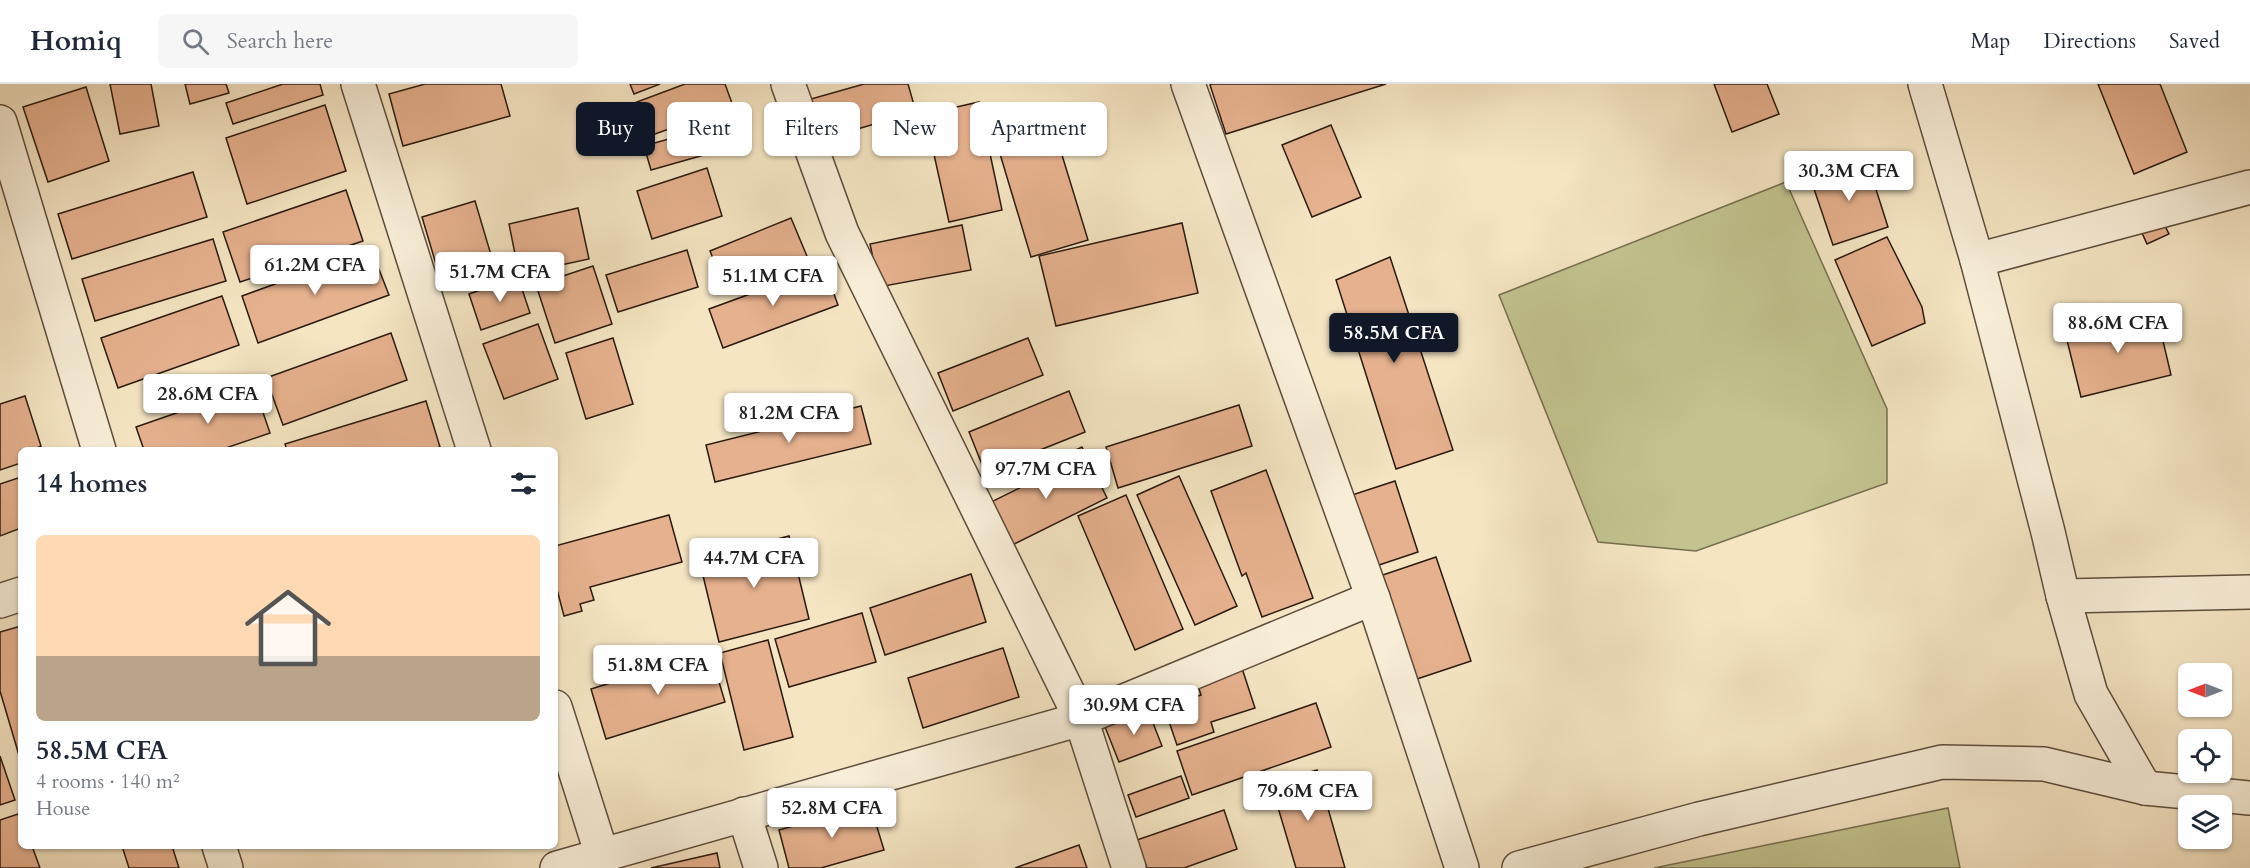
<!DOCTYPE html>
<meta charset="utf-8">
<style>
body{margin:0;font-family:Cardo,serif;background:#f6f6f7;color:#1f2937;height:100vh;display:flex;flex-direction:column;font-size:22px;white-space:nowrap}
*{box-sizing:border-box;margin:0}
p{font-size:20px;color:#747a83}
.icon{flex:none;width:33px;height:33px;fill:none;stroke:currentColor;stroke-width:2;stroke-linecap:round;stroke-linejoin:round}
.map{position:relative;flex:1;overflow:hidden}
.side{position:absolute;left:18px;top:363px;width:540px;height:402px;display:flex;flex-direction:column;background:#fff;border-radius:9px;box-shadow:0 2px 4px #0004}
.side>*{flex:none}
.banner{position:absolute;left:576px;top:18px;width:570px;height:54px;display:flex;gap:12px}
.needle{width:39px;rotate:270deg}
.controls{position:absolute;left:2178px;top:579px;display:grid;gap:12px}
.controls a{display:grid;place-items:center;width:54px;height:54px;border-radius:9px;background:#fff;box-shadow:0 2px 4px #0004;font-size:30px}
.price{position:absolute;translate:-50% -51px;padding:0 14px;border-radius:6px;background:#fff;color:#222;font-size:20px;line-height:39px;filter:drop-shadow(0 2px 3px #0008)}
.price::after{content:'';position:absolute;left:50%;top:36px;width:18px;height:14px;margin-left:-9px;background:inherit;clip-path:polygon(0 0,100% 0,50% 100%)}
.price.selected{background:#111827;color:#fff}
ul{padding:0;list-style:none}
li{display:grid;align-content:center;gap:12px;height:318px;padding:0 18px}
li span{display:grid;place-items:center;height:186px;border-radius:9px;color:#555}
li>.icon{margin-inline-start:auto}
span .icon{width:108px;height:108px;fill:#fffc;stroke-width:1}
li b{font-size:26px}
h2{display:flex;justify-content:space-between;align-items:center;height:72px;padding:0 18px;font-size:26px}
.tag{padding:0 21px;border-radius:9px;background:#fff;box-shadow:0 2px 4px #0004;font-size:21px;line-height:54px}
.tag.selected{background:#111827;color:#fff}
header{display:flex;align-items:center;gap:36px;box-sizing:border-box;height:84px;padding:0 30px;background:#fff;border-bottom:2px solid #e0e1e3}
header strong{font-size:28px}
nav{display:flex;gap:33px;margin-inline-start:auto;font-size:21px}
.search{width:420px;height:54px;background:#f6f6f7;display:flex;align-items:center;gap:15px;box-sizing:border-box;padding:0 21px;border-radius:9px;color:#747a83;font-size:22px}
.map>svg:first-child{display:block}
.green{fill:#c2c38f;stroke:#766e50;stroke-width:1.5}
.building{fill:#e6b18e;stroke:#2b1a10;stroke-width:1.5}
.lines{fill:none;stroke-linecap:round;stroke-linejoin:round}
.minor-casing{stroke:#5e4d3d;stroke-width:36}
.minor{stroke:#f8eed8;stroke-width:33}
</style>
<header>
<strong>Homiq</strong>
<div class="search"><svg class="icon" aria-label="search" viewBox="0 0 24 24"><circle cx="10" cy="10" r="6"/><path d="M15 15l6 6"/></svg>Search here</div>
<nav><a>Map</a><a>Directions</a><a>Saved</a></nav>
</header>
<div class="map">
<svg width="2250" height="784" viewBox="0 0 2250 784">
<rect width="100%" height="100%" fill="#f5e5c3"/>
<filter id="stains"><feTurbulence type="fractalNoise" baseFrequency=".00333" numOctaves="4"/><feColorMatrix values="0 0 0 0 .2 0 0 0 0 .09 0 0 0 0 .02 0 0 0 .5 -.17"/></filter>
<radialGradient id="worn" r=".72"><stop offset=".6" stop-color="#630" stop-opacity="0"/><stop offset="1" stop-color="#630" stop-opacity=".3"/></radialGradient>
<g class="green">
<polygon points="1786,98 1887,325 1887,399 1696,467 1598,458 1499,211"/>
<polygon points="1948,724 1960,784 1654,784"/>
</g>
<g class="building">
<polygon points="110,0 151,0 159,42 120,50"/>
<polygon points="185,0 226,0 229,9 190,20"/>
<polygon points="283,0 320,0 323,11 233,40 226,19"/>
<polygon points="425,0 501,0 510,32 403,62 389,10"/>
<polygon points="630,0 660,0 634,10"/>
<polygon points="685,0 725,0 733,22 641,55 629,21"/>
<polygon points="864,0 908,0 916,28 816,57 804,17"/>
<polygon points="1212,0 1386,0 1226,50 1210,1"/>
<polygon points="1714,0 1767,0 1779,30 1732,48"/>
<polygon points="2098,0 2160,0 2187,68 2134,90"/>
<polygon points="86,3 109,77 48,98 23,23"/>
<polygon points="979,18 1002,126 949,138 925,30"/>
<polygon points="325,21 346,87 247,120 226,54"/>
<polygon points="1047,22 1088,156 1031,173 991,40"/>
<polygon points="1331,41 1361,113 1312,133 1282,61"/>
<polygon points="711,43 718,67 651,86 644,62"/>
<polygon points="1866,74 1888,143 1833,161 1810,93"/>
<polygon points="707,84 722,132 652,155 637,107"/>
<polygon points="193,88 207,133 72,175 58,130"/>
<polygon points="346,106 363,157 240,198 223,148"/>
<polygon points="475,117 494,181 441,197 422,133"/>
<polygon points="578,124 589,175 519,190 509,140"/>
<polygon points="2159,130 2169,150 2147,160 2138,140"/>
<polygon points="791,134 809,177 728,210 710,167"/>
<polygon points="1182,139 1198,209 1056,242 1039,172"/>
<polygon points="962,141 971,186 879,203 870,160"/>
<polygon points="1887,153 1922,223 1925,239 1872,262 1835,176"/>
<polygon points="213,155 226,197 95,237 82,195"/>
<polygon points="371,165 389,211 258,259 242,212"/>
<polygon points="687,166 698,203 618,228 606,191"/>
<polygon points="1390,173 1453,366 1396,385 1336,196"/>
<polygon points="593,182 612,240 555,259 536,201"/>
<polygon points="824,183 838,221 723,264 709,225"/>
<polygon points="518,193 530,229 481,246 469,210"/>
<polygon points="222,212 239,261 118,304 101,254"/>
<polygon points="2156,227 2171,291 2081,313 2065,248"/>
<polygon points="538,240 558,295 504,315 483,260"/>
<polygon points="391,249 407,296 283,341 266,294"/>
<polygon points="613,254 633,320 586,335 566,269"/>
<polygon points="1028,254 1043,291 953,327 938,289"/>
<polygon points="254,302 270,349 220,366 144,366 136,343"/>
<polygon points="1069,307 1085,348 985,388 969,348"/>
<polygon points="25,312 41,362 33,366 21,366 21,379 0,386 0,320"/>
<polygon points="426,317 440,363 430,366 287,366 285,360"/>
<polygon points="1239,321 1252,362 1118,404 1106,363"/>
<polygon points="861,322 871,360 715,398 706,361"/>
<polygon points="1082,363 1107,414 1004,465 983,422 1058,385 1054,376"/>
<polygon points="1266,386 1313,514 1262,533 1246,489 1242,492 1211,407"/>
<polygon points="1179,392 1237,522 1195,541 1137,411"/>
<polygon points="21,393 21,444 0,452 0,400"/>
<polygon points="1395,397 1418,468 1367,485 1346,413"/>
<polygon points="1126,411 1183,545 1135,566 1078,432"/>
<polygon points="669,431 682,478 590,503 594,516 580,520 582,527 564,532 555,498 555,462"/>
<polygon points="789,452 809,535 719,558 699,475"/>
<polygon points="1436,473 1471,577 1405,599 1371,495"/>
<polygon points="971,490 986,538 885,571 870,524"/>
<polygon points="862,529 876,578 789,603 775,555"/>
<polygon points="21,542 21,678 0,607 0,548"/>
<polygon points="768,556 793,653 744,666 720,569"/>
<polygon points="1003,564 1019,613 923,644 908,594"/>
<polygon points="710,568 725,618 606,655 591,605"/>
<polygon points="1239,575 1255,624 1211,638 1214,648 1177,661 1164,623 1201,611 1194,590"/>
<polygon points="1316,619 1331,663 1192,711 1177,667"/>
<polygon points="1148,626 1162,662 1119,678 1105,643"/>
<polygon points="0,672 15,716 0,721"/>
<polygon points="1317,686 1345,784 1296,784 1271,700"/>
<polygon points="1181,692 1189,714 1136,733 1128,711"/>
<polygon points="870,720 884,766 821,784 789,784 779,746"/>
<polygon points="1224,726 1237,765 1184,784 1147,784 1137,756"/>
<polygon points="21,729 21,762 32,762 40,784 0,784 0,736"/>
<polygon points="1079,761 1087,784 1015,784"/>
<polygon points="122,762 172,762 179,784 129,784"/>
<polygon points="717,769 720,784 651,784"/>
</g>
<g class="lines">
<defs>
<g id="minor">
<polyline points="358,0 474,366"/>
<polyline points="788,0 842,149 1081,635 1129,784"/>
<polyline points="1188,0 1373,514 1462,784"/>
<polyline points="1925,0 1977,176 2048,448 2063,512 2091,610 2145,704"/>
<polyline points="0,38 99,366"/>
<polyline points="1977,176 2250,103"/>
<polyline points="2063,512 2250,508"/>
<polyline points="0,517 21,510"/>
<polyline points="555,623 602,771"/>
<polyline points="744,730 761,784"/>
<polyline points="219,762 226,784"/>
<polyline points="557,784 1081,635 1373,514"/>
<polyline points="1519,784 1699,735 1942,678 2044,680 2145,704 2250,714"/>
</g>
</defs>
<use href="#minor" class="minor-casing"/>
<use href="#minor" class="minor"/>
</g>
<rect width="100%" height="100%" filter="url(#stains)"/>
<rect width="100%" height="100%" fill="url(#worn)"/>
</svg>
<div class="controls">
<a><svg class="needle" viewBox="-14 -14 28 28"><path d="M0-13l5 13h-10z" fill="#e53935"/><path d="M0 13l5-13h-10z" fill="#747a83"/></svg></a>
<a><svg class="icon" aria-label="locate" viewBox="0 0 24 24"><circle cx="12" cy="12" r="6"/><path d="M12 2v4M12 18v4M2 12h4M18 12h4"/></svg></a>
<a><svg class="icon" aria-label="layers" viewBox="0 0 24 24"><path d="M12 4l9 5-9 5-9-5zM3 14l9 5 9-5"/></svg></a>
</div>
<b class="price" style="left:1849px;top:118px">30.3M CFA</b>
<b class="price" style="left:315px;top:212px">61.2M CFA</b>
<b class="price" style="left:500px;top:219px">51.7M CFA</b>
<b class="price" style="left:773px;top:223px">51.1M CFA</b>
<b class="price" style="left:2118px;top:270px">88.6M CFA</b>
<b class="price selected" style="left:1394px;top:280px">58.5M CFA</b>
<b class="price" style="left:208px;top:341px">28.6M CFA</b>
<b class="price" style="left:789px;top:360px">81.2M CFA</b>
<b class="price" style="left:1046px;top:416px">97.7M CFA</b>
<b class="price" style="left:754px;top:505px">44.7M CFA</b>
<b class="price" style="left:658px;top:612px">51.8M CFA</b>
<b class="price" style="left:1134px;top:652px">30.9M CFA</b>
<b class="price" style="left:1308px;top:738px">79.6M CFA</b>
<b class="price" style="left:832px;top:755px">52.8M CFA</b>
<div class="banner">
<a class="tag selected">Buy</a>
<a class="tag">Rent</a>
<a class="tag">Filters</a>
<a class="tag">New</a>
<a class="tag">Apartment</a>
</div>
<section class="side">
<h2>14 homes<svg class="icon" aria-label="filters" viewBox="0 0 24 24"><path d="M4 7h16M4 17h16"/><circle cx="9" cy="7" r="2"/><circle cx="15" cy="17" r="2"/></svg></h2>
<ul>
<li><span style="background:linear-gradient(#ffd9b3 65%,#b9a48a 0)"><svg class="icon" aria-label="home" viewBox="0 0 24 24"><path d="M3 11l9-7 9 7M6 9v11h12V9"/></svg></span><div><b>58.5M CFA</b><p>4 rooms · 140 m²</p><p>House</p></div></li>
</ul>
</section>
</div>
